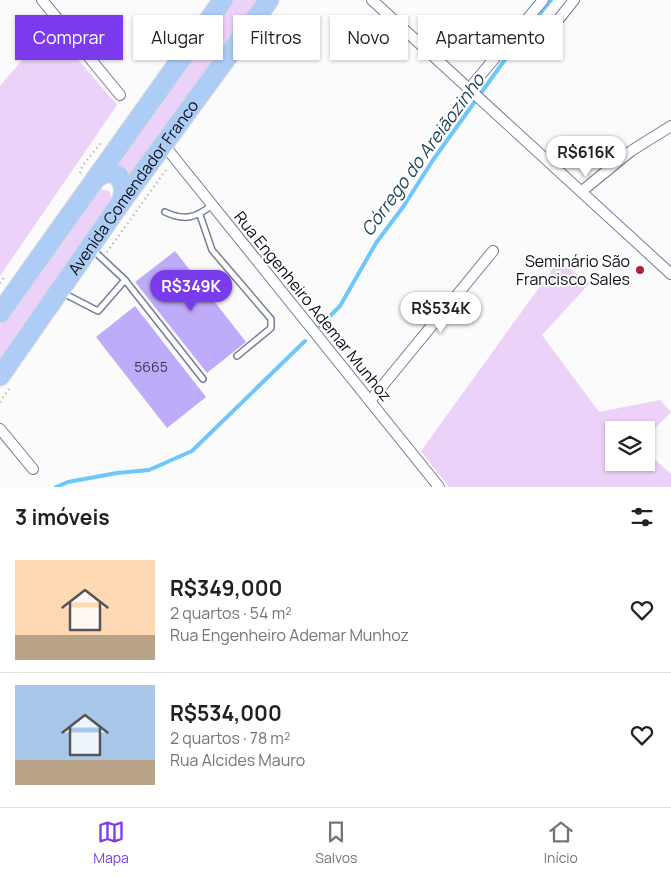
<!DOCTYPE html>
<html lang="pt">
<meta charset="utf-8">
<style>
body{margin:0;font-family:Manrope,sans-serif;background:#f6f6f6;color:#202124;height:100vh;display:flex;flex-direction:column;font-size:19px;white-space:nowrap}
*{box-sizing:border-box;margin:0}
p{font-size:16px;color:#757577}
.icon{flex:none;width:28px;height:28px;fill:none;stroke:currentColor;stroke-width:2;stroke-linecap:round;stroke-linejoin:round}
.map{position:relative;height:487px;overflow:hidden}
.panel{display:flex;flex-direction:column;background:#fff;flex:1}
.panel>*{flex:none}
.hud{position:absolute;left:15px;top:15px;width:641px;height:45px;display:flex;gap:10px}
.tools{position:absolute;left:605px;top:421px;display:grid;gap:10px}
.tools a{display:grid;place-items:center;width:50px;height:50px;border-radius:0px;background:#fff;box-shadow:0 1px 4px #0004;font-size:25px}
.price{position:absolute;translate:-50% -42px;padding:0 11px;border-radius:18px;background:#fff;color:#222;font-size:16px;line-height:32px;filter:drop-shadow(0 1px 2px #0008)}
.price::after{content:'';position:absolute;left:50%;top:30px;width:15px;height:11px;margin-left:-8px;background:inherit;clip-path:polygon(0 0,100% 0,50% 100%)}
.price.on{background:#7c3aed;color:#fff}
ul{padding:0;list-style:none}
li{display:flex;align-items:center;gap:15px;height:125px;padding:0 15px}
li+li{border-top:1px solid #e0e0e0}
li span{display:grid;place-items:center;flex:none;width:140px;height:100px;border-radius:0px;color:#555}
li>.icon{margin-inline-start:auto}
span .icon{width:60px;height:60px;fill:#fffc;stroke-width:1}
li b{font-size:21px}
h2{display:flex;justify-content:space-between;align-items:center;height:60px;padding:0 15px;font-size:21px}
.tag{padding:0 18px;border-radius:0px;background:#fff;box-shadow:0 1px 4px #0004;font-size:18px;line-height:45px}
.tag.on{background:#7c3aed;color:#fff}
.menu{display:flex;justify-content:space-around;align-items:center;height:70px;border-top:1px solid #e0e0e0;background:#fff;font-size:14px;color:#757577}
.menu a{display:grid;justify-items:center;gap:2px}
.menu .on{color:#7c3aed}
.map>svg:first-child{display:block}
.green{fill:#ecd2f8}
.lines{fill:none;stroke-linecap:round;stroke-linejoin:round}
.stream{stroke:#6dc7f8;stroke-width:4}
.building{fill:#beacfa}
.lane-casing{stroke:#757c9c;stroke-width:8}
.street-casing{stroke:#757c9c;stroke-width:12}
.highway-casing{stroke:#d8d8da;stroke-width:21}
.path{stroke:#a9aaad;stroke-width:2.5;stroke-dasharray:1 4;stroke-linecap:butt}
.lane{stroke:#fff;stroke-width:5}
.street{stroke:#fff;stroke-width:10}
.highway{stroke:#adcdf6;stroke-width:19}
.poi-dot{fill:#b11e40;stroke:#fff;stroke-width:2}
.labels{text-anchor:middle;stroke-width:4;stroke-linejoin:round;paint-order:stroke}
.number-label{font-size:14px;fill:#383651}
.street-label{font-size:16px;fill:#0b0e19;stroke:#fff}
.poi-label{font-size:16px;fill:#0b0e19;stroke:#fff;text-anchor:end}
.water-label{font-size:18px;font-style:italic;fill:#20475b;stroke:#fff}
</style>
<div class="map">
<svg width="671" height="487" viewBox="0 0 671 487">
<rect width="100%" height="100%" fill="#fbfbfb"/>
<g class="green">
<polygon points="231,0 259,0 131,177 127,168 114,164"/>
<polygon points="50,27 117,105 0,276 0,86"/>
<polygon points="97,188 109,191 113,201 0,361 0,325"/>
<polygon points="559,260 589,284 542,335 599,412 660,400 671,412 646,437 646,430 614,430 614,462 646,462 646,451 671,474 671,487 449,487 421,451"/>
</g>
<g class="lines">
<g class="stream">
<polyline points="320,326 340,306 376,243 403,207 433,160 524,33 551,0"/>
<polyline points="56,487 68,482 117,473 149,470 192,451 305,341"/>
</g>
</g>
<g class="building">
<polygon points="175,251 246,342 207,373 135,282"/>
<polygon points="135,306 206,397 167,428 96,337"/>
</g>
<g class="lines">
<defs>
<g id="lane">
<path d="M165 212C184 221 196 218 212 205"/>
<polyline points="200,215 212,250 271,319 271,328 237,356"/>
<polyline points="125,280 203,379"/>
<polyline points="63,293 98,311 125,280 92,249"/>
</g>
<g id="street">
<polyline points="42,0 120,95"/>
<polyline points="372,0 671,274"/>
<polyline points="535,49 574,0"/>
<polyline points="469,89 543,0"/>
<polyline points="164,145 439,487"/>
<polyline points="582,191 631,151 671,126"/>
<polyline points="370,401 493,251"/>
<polyline points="0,429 33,469"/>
</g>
<g id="highway">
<path d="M96 178C105 173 109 170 119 176L124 188 122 201"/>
<polyline points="0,313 223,0"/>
<path id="s1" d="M0 376 122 201 269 0"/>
</g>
</defs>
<use href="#lane" class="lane-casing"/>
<use href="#street" class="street-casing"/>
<use href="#highway" class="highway-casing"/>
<g class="path">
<polyline points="80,173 83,165 101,143"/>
<polyline points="107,252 168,167"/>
<polyline points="0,283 5,276"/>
<polyline points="0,402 9,389"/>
</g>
<use href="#lane" class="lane"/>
<use href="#street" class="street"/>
<use href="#highway" class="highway"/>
</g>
<circle class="poi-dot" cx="640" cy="270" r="5"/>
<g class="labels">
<g class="number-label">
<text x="151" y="372">5665</text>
</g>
<g class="street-label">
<text dy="6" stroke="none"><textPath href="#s1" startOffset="231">Avenida Comendador Franco</textPath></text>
<text transform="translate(313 306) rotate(51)" y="6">Rua Engenheiro Ademar Munhoz</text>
</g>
<g class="poi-label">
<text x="630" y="267">Seminário São<tspan x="630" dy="18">Francisco Sales</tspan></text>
</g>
<g class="water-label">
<text transform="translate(423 155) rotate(-54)" y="6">Córrego do Areiãozinho</text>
</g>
</g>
</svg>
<div class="tools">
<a><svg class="icon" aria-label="layers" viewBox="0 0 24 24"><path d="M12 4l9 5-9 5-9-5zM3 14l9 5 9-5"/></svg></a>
</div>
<b class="price" style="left:586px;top:178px">R$616K</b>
<b class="price on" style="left:191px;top:312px">R$349K</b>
<b class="price" style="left:441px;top:334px">R$534K</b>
<div class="hud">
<a class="tag on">Comprar</a>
<a class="tag">Alugar</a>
<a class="tag">Filtros</a>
<a class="tag">Novo</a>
<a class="tag">Apartamento</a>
</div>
</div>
<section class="panel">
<h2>3 imóveis<svg class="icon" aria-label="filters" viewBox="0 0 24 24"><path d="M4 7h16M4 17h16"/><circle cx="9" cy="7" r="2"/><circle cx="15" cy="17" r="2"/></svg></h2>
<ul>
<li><span style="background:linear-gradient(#ffd9b3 75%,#b9a48a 0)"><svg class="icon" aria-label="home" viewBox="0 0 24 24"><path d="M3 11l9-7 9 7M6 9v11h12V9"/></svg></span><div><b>R$349,000</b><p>2 quartos · 54 m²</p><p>Rua Engenheiro Ademar Munhoz</p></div><svg class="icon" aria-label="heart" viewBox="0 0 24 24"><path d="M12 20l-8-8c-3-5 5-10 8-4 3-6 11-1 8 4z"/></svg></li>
<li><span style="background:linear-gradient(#a9c7e8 75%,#b9a48a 0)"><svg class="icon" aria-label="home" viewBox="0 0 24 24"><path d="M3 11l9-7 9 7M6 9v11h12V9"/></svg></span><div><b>R$534,000</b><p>2 quartos · 78 m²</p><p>Rua Alcides Mauro</p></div><svg class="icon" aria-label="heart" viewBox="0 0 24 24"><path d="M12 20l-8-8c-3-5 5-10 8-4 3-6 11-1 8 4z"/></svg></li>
</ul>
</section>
<nav class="menu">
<a class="on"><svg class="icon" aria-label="map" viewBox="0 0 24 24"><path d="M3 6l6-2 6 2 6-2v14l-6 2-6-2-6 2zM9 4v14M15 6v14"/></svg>Mapa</a>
<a><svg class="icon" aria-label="saved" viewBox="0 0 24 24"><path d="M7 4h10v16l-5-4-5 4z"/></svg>Salvos</a>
<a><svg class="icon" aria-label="home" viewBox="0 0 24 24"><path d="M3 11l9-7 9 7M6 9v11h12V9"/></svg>Início</a>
</nav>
